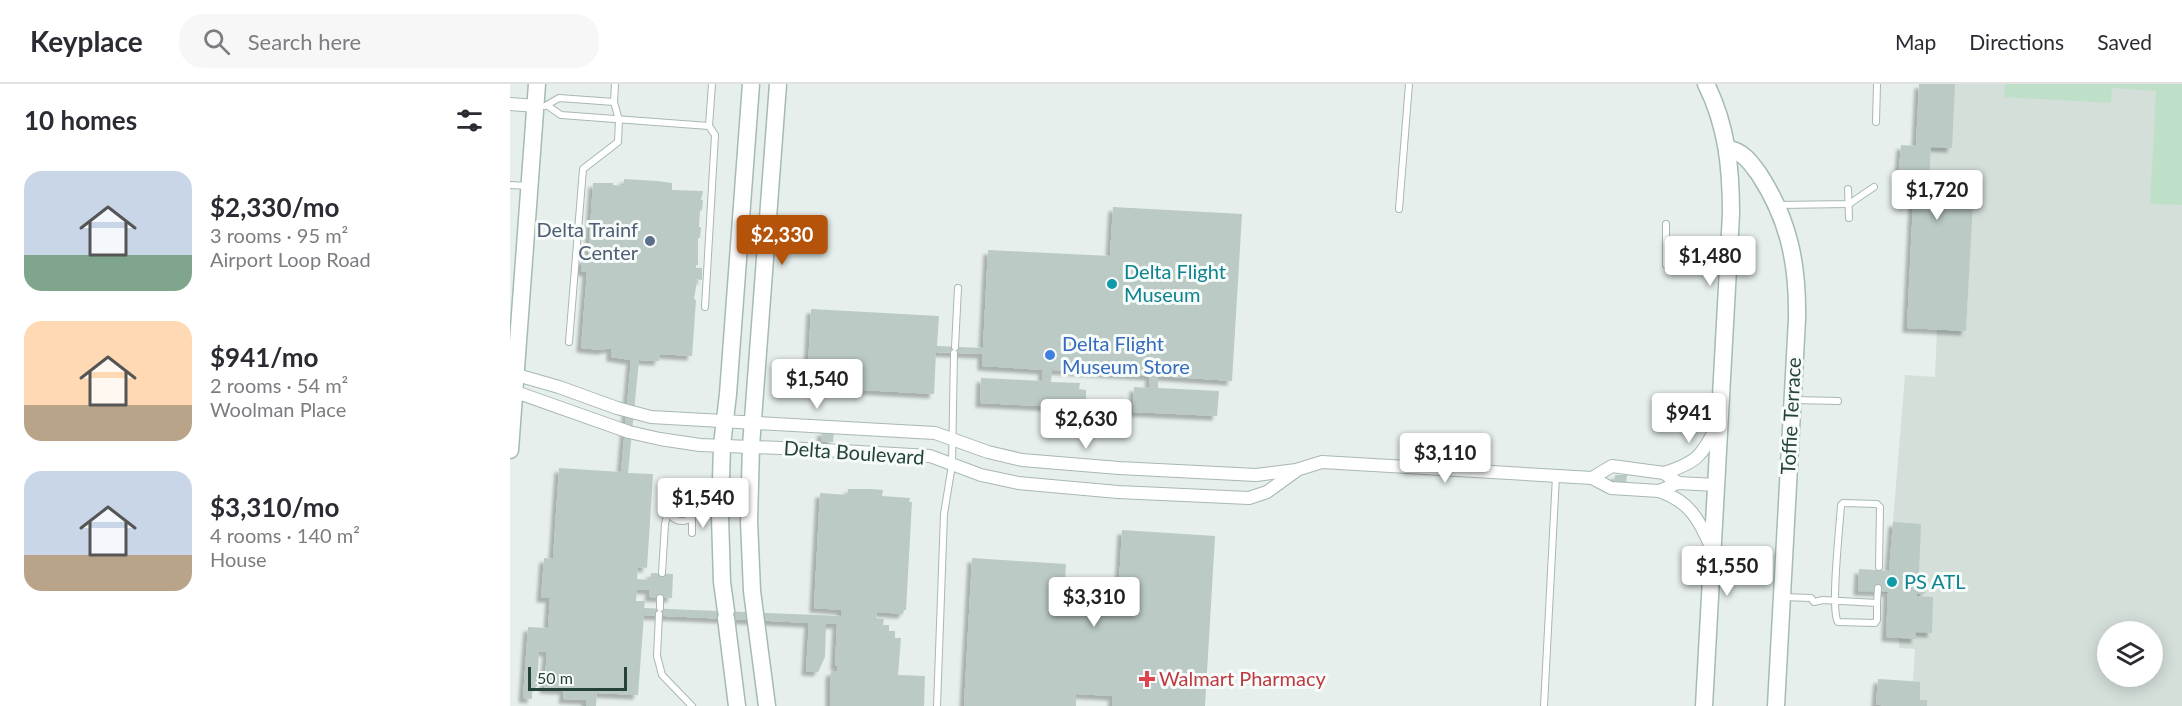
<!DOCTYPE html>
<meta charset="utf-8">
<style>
body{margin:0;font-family:Lato,sans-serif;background:#f7f7f7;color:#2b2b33;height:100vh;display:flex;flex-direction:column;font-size:22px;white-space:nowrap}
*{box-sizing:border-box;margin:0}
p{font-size:20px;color:#7c7c81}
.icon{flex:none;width:33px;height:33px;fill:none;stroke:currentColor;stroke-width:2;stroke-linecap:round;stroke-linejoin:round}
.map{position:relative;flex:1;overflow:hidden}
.sheet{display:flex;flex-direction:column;background:#fff;width:510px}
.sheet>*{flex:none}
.fabs{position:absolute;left:1587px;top:537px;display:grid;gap:12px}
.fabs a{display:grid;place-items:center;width:66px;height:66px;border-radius:50%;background:#fff;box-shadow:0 3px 15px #0003;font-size:30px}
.scale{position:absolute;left:18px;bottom:15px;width:99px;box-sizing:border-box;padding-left:6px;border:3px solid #24423a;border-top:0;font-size:16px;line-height:21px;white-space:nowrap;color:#24423a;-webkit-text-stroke:4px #f7fbf9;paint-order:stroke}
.price{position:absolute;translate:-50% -51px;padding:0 14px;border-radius:6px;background:#fff;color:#222;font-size:20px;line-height:39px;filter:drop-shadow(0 2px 3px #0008)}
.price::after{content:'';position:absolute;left:50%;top:36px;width:18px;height:14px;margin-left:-9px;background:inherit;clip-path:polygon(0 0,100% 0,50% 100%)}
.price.active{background:#b45309;color:#fff}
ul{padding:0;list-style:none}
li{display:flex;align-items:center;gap:18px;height:150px;padding:0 24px}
li span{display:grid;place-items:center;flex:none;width:168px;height:120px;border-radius:18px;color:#555}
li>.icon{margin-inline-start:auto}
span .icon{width:72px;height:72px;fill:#fffc;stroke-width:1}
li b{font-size:26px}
h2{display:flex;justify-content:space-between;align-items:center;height:72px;padding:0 24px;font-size:26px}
header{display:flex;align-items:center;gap:36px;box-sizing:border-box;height:84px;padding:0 30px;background:#fff;border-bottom:2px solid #e1e1e2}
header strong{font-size:28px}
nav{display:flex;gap:33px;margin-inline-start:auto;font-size:21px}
.search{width:420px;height:54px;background:#f7f7f7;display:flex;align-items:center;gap:15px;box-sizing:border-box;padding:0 21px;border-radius:24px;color:#7c7c81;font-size:22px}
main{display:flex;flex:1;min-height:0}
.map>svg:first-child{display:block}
.built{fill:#d4dfda;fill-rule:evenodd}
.green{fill:#bfe0c8}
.building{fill:#bbcac4;filter:url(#shadow)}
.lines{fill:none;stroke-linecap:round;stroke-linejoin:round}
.lane-casing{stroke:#a8b8b2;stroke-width:8}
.street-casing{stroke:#a8b8b2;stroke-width:14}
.secondary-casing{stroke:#a4bbb3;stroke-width:19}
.lane{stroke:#fff;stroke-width:6}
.street{stroke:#fff;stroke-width:12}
.secondary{stroke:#fff;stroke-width:16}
.service-dot{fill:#5c6f8a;stroke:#f7fbf9;stroke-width:2}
.culture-dot{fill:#0f9aa8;stroke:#f7fbf9;stroke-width:2}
.shop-dot{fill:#3f7fe0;stroke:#f7fbf9;stroke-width:2}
.health-dot{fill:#e0444e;stroke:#f7fbf9;stroke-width:2}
.labels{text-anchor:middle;stroke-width:6;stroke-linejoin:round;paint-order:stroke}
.service-label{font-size:20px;fill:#4e5e75;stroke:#f7fbf9;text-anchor:end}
.culture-label{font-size:20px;fill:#0d838f;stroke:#f7fbf9;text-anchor:start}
.shop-label{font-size:20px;fill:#366cbe;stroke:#f7fbf9;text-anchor:start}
.street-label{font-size:20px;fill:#24423a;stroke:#f7fbf9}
.health-label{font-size:20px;fill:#be3a42;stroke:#f7fbf9;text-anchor:start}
</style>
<header>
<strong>Keyplace</strong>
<div class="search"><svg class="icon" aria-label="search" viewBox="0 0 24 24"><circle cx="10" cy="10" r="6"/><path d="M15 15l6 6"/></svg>Search here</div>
<nav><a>Map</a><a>Directions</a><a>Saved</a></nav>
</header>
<main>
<section class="sheet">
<h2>10 homes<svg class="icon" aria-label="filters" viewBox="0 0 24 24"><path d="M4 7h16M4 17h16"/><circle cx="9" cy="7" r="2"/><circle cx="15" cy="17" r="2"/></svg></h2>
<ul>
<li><span style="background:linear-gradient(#c9d6e8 70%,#7fa58c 0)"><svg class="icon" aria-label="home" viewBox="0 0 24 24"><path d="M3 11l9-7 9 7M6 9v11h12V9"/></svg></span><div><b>$2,330/mo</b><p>3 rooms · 95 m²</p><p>Airport Loop Road</p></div></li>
<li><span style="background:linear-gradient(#ffd9b3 70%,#b9a48a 0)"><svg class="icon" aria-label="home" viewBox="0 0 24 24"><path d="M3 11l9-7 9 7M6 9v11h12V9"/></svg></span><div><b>$941/mo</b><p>2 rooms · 54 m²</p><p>Woolman Place</p></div></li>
<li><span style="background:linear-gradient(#c9d6e8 70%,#b9a48a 0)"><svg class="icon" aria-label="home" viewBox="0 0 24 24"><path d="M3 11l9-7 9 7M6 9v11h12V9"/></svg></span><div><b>$3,310/mo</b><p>4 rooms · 140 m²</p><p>House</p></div></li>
</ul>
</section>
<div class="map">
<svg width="1672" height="622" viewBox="0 0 1672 622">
<defs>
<filter id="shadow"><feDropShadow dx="-4.5" dy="4.5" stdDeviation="1.5" flood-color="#0004"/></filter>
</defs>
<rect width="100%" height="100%" fill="#e6efeb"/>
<path class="built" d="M1445 0H1672V622H1375L1368 595 1403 597 1405 565 1389 564V554L1376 553 1378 509 1348 507 1349 485 1379 487 1395 291 1425 293 1427 246 1456 247 1463 101 1419 99 1421 63ZM1598 548H1642V592H1598Z"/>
<polygon class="green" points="1495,0 1672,0 1672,121 1640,120 1646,7 1602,4 1601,19 1494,13"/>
<g class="building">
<polygon points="1409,0 1445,0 1442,64 1421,63 1419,99 1464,100 1456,247 1397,244 1404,99 1389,98 1389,86 1391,61 1406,62"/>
<polygon points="114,95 147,97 162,99 162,106 193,107 191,116 193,116 192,127 190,126 189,143 191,143 190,154 188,154 188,181 186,181 186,184 192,184 192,196 185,195 187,197 184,215 186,216 182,272 150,270 149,277 129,276 118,389 143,390 137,484 128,483 127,495 140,496 141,489 163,490 162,514 139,513 140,506 127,505 126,517 135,517 134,524 331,532 331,526 304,524 310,409 337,411 338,405 361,405 373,406 372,412 400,414 399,418 402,418 396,526 394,526 393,530 367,528 366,534 374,535 373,541 379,541 379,547 385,547 385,554 391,554 388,591 415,592 414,622 320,622 320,593 321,587 327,587 328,582 325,582 327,540 316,540 315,573 308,588 296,587 299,539 134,531 128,611 87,609 86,622 76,622 76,616 53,615 54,606 34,605 37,568 29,567 27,602 22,608 22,615 13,614 18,543 38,544 40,514 31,514 34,474 43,475 49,384 111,388 121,276 101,273 101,264 91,266 71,264 77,188 71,187 71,175 78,175 83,99 103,99 103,101 113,102"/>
<polygon points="603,123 732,130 722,297 648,292 648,304 709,307 707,332 623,328 624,303 639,304 640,292 542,286 541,298 570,299 569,305 576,306 576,319 568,318 568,324 470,319 471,294 532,297 533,286 472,282 472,270 426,268 424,310 297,303 301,225 429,232 427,262 473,264 478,166 600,172"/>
<polygon points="312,347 324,348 323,358 311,357"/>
<polygon points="1105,391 1117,391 1116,401 1104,401"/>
<polygon points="1383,438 1411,440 1409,489 1417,489 1415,510 1407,510 1407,512 1423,513 1422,549 1406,548 1406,555 1376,553 1378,508 1348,507 1349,485 1379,487"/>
<polygon points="612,446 705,452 695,622 602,622 603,612 566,610 566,622 454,622 462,474 556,480 555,497 609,500"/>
<polygon points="1368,595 1410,598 1410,616 1417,616 1417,622 1375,622 1366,620"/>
</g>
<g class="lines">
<defs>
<g id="lane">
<polyline points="35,22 49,14 104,18"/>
<polyline points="38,22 51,31 199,42"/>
<polyline points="1366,38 1367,0"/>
<polyline points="0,101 19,102"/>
<polyline points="1338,105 1339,134"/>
<polyline points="1268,121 1339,120 1364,103"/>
<polyline points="889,125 899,0"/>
<polyline points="1156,181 1156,140"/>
<polyline points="195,223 205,51 199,42 202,0"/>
<polyline points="59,258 73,85 108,58 109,36 104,18 105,0"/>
<polyline points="445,263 448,204"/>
<polyline points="1283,316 1328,317"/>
<circle cx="172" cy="423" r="14"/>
<polyline points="182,449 182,433"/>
<polyline points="152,489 155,440 158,428"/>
<path d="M1272 513 1301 514 1304 518 1313 516 1367 519V536L1365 539 1328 538C1320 526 1330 441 1331 421L1333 419 1367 420 1370 423 1369 483"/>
<polyline points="1367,519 1368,504"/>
<polyline points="150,524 150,514"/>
<polyline points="149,530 147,572 152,591 182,622"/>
<polyline points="427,622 434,430 442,381 444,269"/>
<polyline points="1034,622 1046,392"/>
</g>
<g id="street">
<polyline points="0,20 26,22"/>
<polyline points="0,289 49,303 107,324 141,333 425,349 478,368 512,376 609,384 746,391 786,386 812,378 1082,394 1101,404 1149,407 1168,399 1206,401"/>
<polyline points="0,306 119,348 150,355 190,361 296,365 420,372 471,391 508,399 608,408 739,414 757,408 786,387"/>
<path d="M1154 389C1188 378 1191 372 1207 342"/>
<polyline points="1082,394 1102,382 1154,389 1168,399"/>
<path d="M1149 407C1179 417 1189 435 1201 463"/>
</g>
<g id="secondary">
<path d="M1218 65C1233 67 1241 79 1249 90 1279 136 1288 180 1287 235L1266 622"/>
<polyline points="0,366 27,0"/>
<polyline points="216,527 212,498 210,432 212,361 218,310 241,0"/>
<polyline points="216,534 227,622"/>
<polyline points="257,622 242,507 239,437 241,362 268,0"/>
<path d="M1194 622 1221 130C1221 84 1217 42 1196 0"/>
</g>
</defs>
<use href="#lane" class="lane-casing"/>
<use href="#street" class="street-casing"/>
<use href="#secondary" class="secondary-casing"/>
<use href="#lane" class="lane"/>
<use href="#street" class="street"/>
<use href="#secondary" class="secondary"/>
</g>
<circle class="service-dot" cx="140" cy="157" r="6"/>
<g class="culture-dot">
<circle cx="602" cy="200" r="6"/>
<circle cx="1382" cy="498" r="6"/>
</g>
<circle class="shop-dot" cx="540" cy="271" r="6"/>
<path class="health-dot" d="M634 586h6v6h6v6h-6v6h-6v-6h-6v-6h6z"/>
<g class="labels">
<g class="service-label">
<text x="128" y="153">Delta Trainf<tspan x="128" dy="23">Center</tspan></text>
</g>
<g class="culture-label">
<text x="614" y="195">Delta Flight<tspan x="614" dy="23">Museum</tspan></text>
<text x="1394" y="505">PS ATL</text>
</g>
<g class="shop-label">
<text x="552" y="267">Delta Flight<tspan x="552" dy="23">Museum Store</tspan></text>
</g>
<g class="street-label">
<text transform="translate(1281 332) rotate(-87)" y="7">Toffie Terrace</text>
<text transform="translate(344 369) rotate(4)" y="7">Delta Boulevard</text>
</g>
<g class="health-label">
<text x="649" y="602">Walmart Pharmacy</text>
</g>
</g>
</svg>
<div class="fabs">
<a><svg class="icon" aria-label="layers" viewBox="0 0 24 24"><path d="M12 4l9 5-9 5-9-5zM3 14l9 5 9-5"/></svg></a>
</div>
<div class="scale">50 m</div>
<b class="price" style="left:1427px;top:137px">$1,720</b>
<b class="price active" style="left:272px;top:182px">$2,330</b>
<b class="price" style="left:1200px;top:203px">$1,480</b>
<b class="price" style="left:307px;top:326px">$1,540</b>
<b class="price" style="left:1179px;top:360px">$941</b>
<b class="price" style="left:576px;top:366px">$2,630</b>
<b class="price" style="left:935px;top:400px">$3,110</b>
<b class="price" style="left:193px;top:445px">$1,540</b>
<b class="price" style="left:1217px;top:513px">$1,550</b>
<b class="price" style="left:584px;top:544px">$3,310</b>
</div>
</main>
